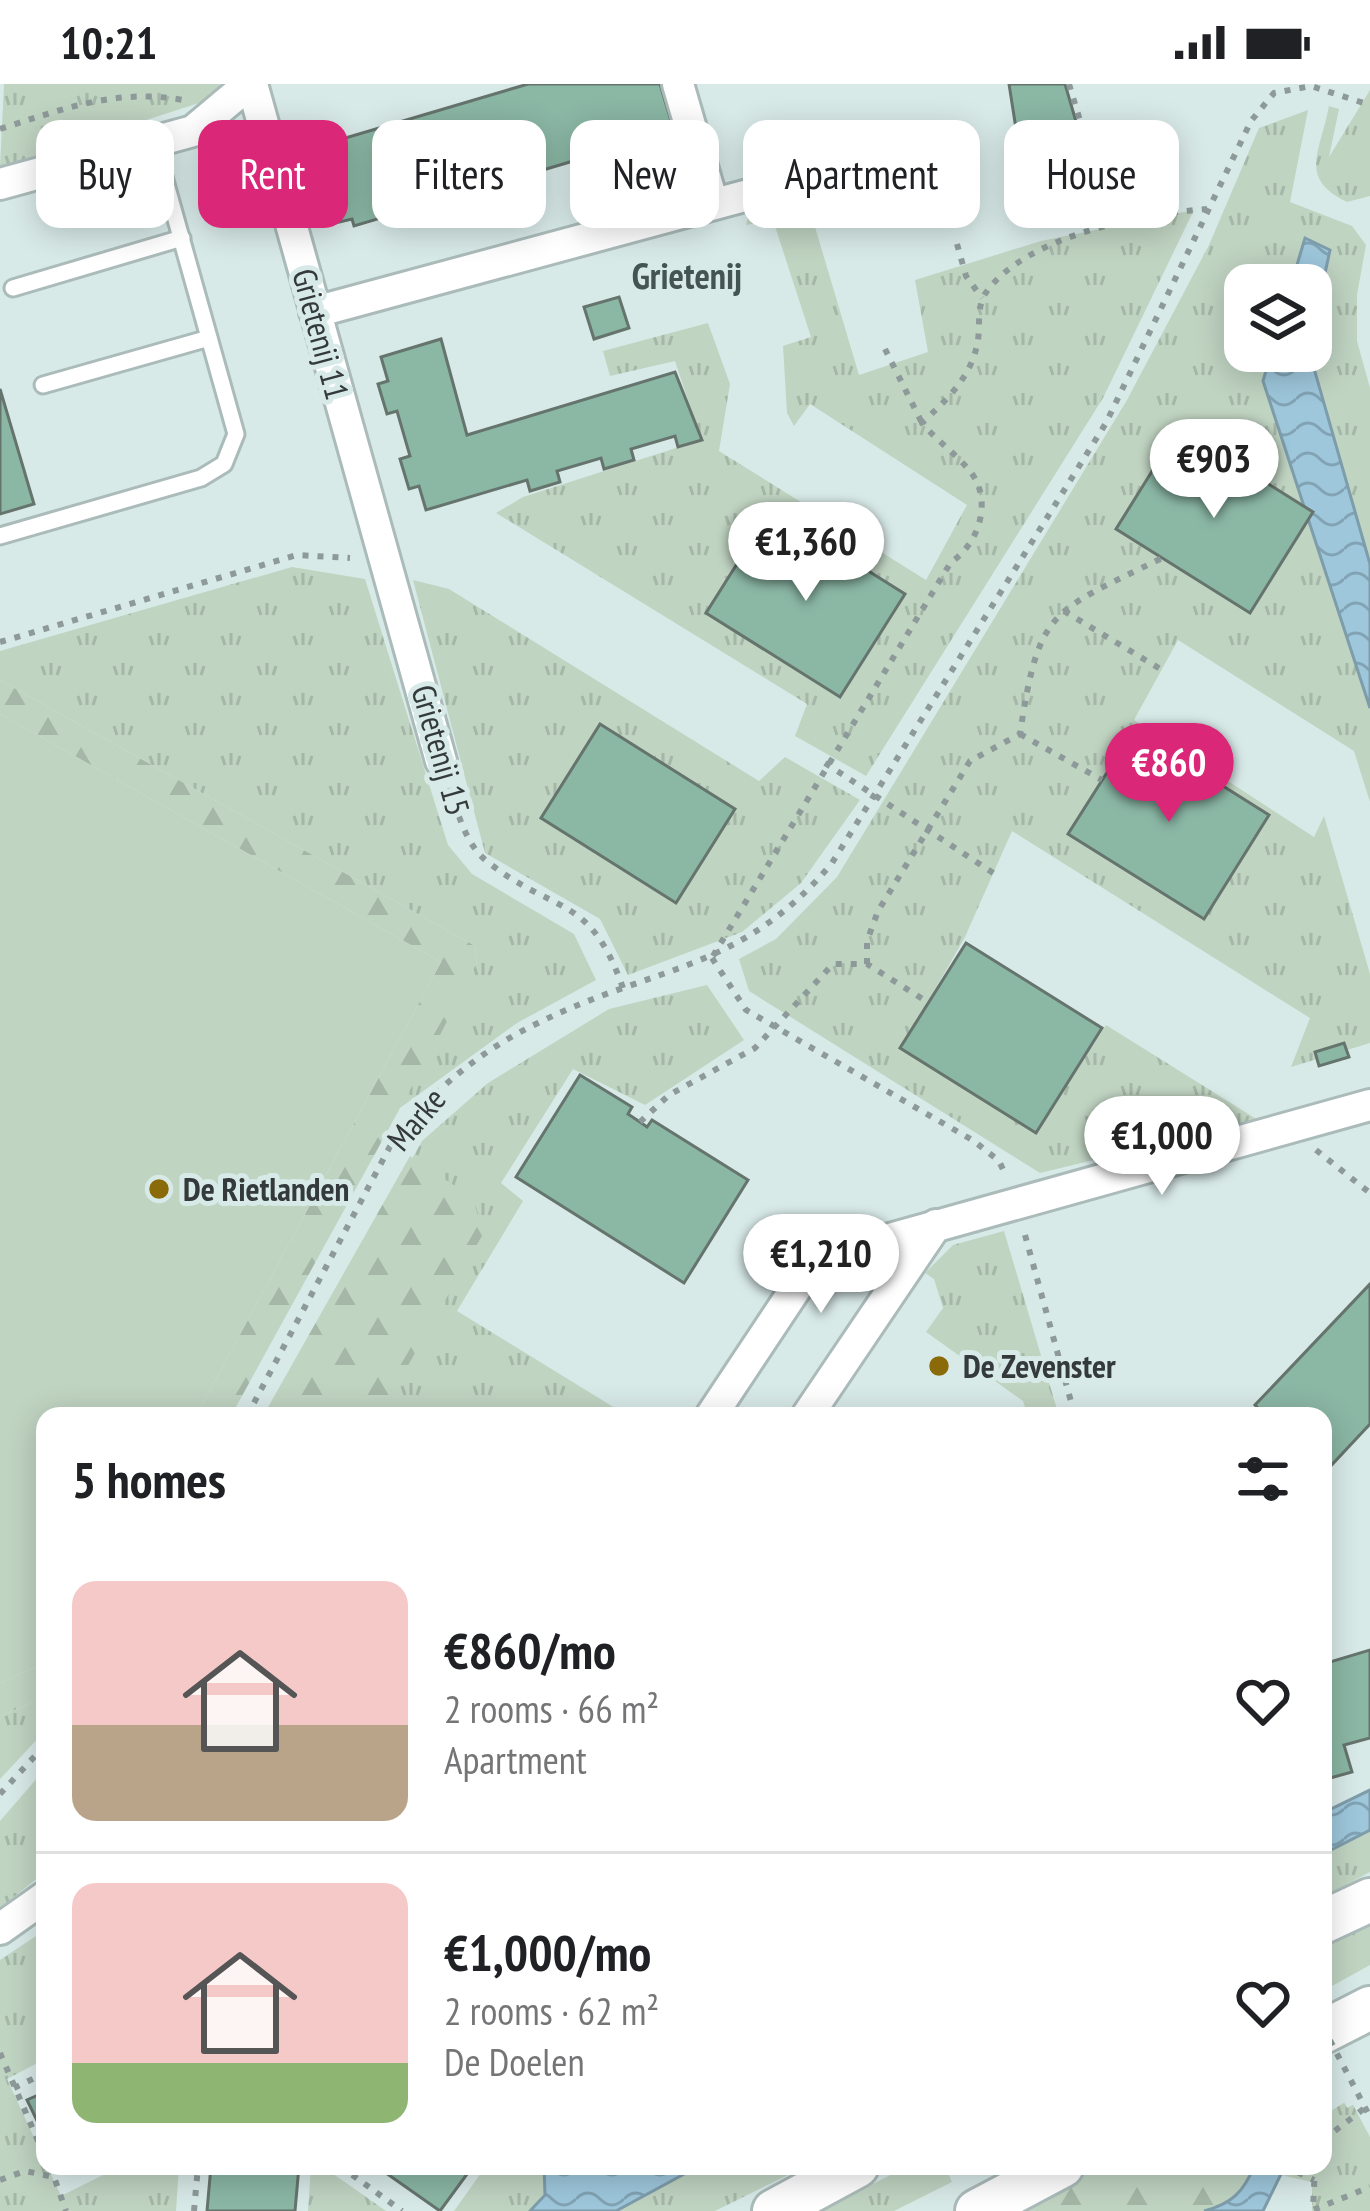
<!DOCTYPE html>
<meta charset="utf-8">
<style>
body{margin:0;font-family:"PT Sans Narrow",sans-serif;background:#f2f2f2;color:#202124;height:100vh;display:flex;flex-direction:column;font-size:45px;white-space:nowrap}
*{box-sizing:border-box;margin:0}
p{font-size:39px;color:#757577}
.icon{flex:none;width:66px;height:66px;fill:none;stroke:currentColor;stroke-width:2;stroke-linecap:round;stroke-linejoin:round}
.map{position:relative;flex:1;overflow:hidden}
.sheet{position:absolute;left:36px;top:1323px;width:1296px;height:768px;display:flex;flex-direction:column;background:#fff;border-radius:24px;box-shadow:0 6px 30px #0003}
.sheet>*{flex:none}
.hud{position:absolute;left:36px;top:36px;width:1299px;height:108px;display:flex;gap:24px}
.fabs{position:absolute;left:1224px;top:180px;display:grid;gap:24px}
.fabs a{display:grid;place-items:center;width:108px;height:108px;border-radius:24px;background:#fff;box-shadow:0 6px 30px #0003;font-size:60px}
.price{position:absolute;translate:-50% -102px;padding:0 27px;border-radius:42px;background:#fff;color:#222;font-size:39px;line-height:78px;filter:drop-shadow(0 3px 6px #0008)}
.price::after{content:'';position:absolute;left:50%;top:72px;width:36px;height:27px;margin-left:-18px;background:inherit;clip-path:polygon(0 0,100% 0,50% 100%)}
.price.on{background:#db2777;color:#fff}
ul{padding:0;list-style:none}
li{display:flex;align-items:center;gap:36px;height:300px;padding:0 36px}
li+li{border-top:3px solid #e0e0e0}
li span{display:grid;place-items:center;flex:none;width:336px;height:240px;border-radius:24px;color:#555}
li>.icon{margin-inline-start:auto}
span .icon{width:144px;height:144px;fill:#fffc;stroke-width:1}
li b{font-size:51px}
h2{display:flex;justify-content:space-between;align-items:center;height:144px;padding:0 36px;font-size:51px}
.tag{padding:0 42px;border-radius:24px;background:#fff;box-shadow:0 6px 30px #0003;font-size:42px;line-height:108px}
.tag.on{background:#db2777;color:#fff}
.status{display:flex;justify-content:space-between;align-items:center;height:84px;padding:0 60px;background:#fff;direction:ltr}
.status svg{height:33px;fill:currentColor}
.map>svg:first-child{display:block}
.grass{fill:url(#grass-tufts)}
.forest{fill:url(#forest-firs)}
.garden{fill:#c0d4c2}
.water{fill:url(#water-waves);stroke:#7e9dab;stroke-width:3}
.pier{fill:#d8eae8}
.building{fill:#8bb7a5;stroke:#66746e;stroke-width:3}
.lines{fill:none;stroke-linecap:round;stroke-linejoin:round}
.service-casing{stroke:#aabbb9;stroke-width:21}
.minor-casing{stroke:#aabbb9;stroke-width:36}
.secondary-casing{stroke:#aabbb9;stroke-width:48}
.path{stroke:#8d9a99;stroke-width:6;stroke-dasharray:6 9;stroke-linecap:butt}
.service{stroke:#fff;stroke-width:15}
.minor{stroke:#fff;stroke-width:30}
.secondary{stroke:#fff;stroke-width:42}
.path-bridge{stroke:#8d9a99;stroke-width:6;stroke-dasharray:6 9;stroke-linecap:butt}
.poi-dot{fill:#8a6a09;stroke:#d8eae8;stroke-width:4.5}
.labels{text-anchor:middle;stroke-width:10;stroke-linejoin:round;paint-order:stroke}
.street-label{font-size:33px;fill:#333a39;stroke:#d8eae8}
.poi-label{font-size:33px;font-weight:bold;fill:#333a39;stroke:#d8eae8;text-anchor:start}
.neighbourhood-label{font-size:36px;font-weight:bold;fill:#445452;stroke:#d8eae8}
</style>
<div class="status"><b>10:21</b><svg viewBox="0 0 49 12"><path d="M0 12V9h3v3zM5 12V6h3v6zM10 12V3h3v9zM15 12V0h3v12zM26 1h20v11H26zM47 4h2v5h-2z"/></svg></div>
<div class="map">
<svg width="1370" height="2127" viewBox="0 0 1370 2127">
<defs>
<pattern id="grass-tufts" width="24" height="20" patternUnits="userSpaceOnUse" patternTransform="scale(3)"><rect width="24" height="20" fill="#c0d4c2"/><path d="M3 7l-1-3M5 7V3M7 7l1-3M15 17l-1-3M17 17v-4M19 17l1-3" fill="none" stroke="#a5b7a7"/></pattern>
<pattern id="forest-firs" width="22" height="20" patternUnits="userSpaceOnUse" patternTransform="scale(3)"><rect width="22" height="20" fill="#c0d4c2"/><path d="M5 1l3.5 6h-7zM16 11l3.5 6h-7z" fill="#a5b7a7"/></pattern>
<pattern id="water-waves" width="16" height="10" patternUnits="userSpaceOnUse" patternTransform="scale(3)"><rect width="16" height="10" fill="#9ec7dc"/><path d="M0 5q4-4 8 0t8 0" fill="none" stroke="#81a3b3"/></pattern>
</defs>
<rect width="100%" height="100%" fill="#d8eae8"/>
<g class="grass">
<polygon points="219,0 224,11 0,83 4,0"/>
<path d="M1370 6V112L1347 118C1298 94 1320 69 1329 22L1339 25 1329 73Z"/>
<polygon points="1308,26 1290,118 1352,142 1366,161 1357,211 1357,257 1370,304 1370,480 1307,274 1329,165 1305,155 1291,201 1245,201 1245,267 1272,267 1263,298 1370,624 1370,718 1354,667 1178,556 1134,636 1314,753 1324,732 1370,890 1370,959 1291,983 1310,934 1012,747 965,853 901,965 1036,1049 1106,941 1258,1036 1040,1089 749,907 739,875 776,855 837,793 1127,316 1209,161 1259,44"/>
<polygon points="832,98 838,114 810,126 859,291 928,268 915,196 1041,157 1194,126 1103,314 866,692 795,652 807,620 496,429 523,413 701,356 675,277 610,292 603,267 708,239 730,300 719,367 926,496 967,421 810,320 794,342 787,329 783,262 811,253 773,136 746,141 752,118"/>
<polygon points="292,483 365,495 448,761 472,790 574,850 596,896 517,939 400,1024 477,878 475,862 0,596 0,567"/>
<polygon points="413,496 449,505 759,697 785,673 860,716 801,799 742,848 628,891 600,835 485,769"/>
<polygon points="707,901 744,956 645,1021 573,985 501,1099 523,1117 457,1227 628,1332 269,1332 422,1057 488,999 609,925"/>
<polygon points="1004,1147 1059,1332 1028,1332 1023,1317 926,1248 943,1224 934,1195 925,1189 953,1161"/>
<polygon points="45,1613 45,1647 0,1695 0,1632"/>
<polygon points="45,1685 45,1788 0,1824 0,1737"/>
<polygon points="1370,1746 1370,1788 1323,1813 1323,1770"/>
<polygon points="1370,1839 1370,1881 1323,1907 1323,1864"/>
<polygon points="45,1846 45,1975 7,1995 61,2112 121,2082 179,2082 176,2127 0,2127 0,1876"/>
<polygon points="1350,2015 1370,2053 1370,2127 1312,2127 1312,2098 1281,2091 1285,2082 1323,2082 1323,2032"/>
<polygon points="311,2082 322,2082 386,2127 308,2127"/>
<polygon points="486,2082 544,2082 546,2107 530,2127 454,2127"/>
<polygon points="699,2082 806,2082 715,2127 616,2127"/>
<polygon points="907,2082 945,2082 952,2098 894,2127 822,2127"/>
</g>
<g class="forest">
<polygon points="0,596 475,862 477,878 438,955 231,1332 196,1332 441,878 0,630"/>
<polygon points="410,1072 473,1114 483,1150 394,1306 426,1332 263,1332"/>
<polygon points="45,1579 45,1613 0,1632 0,1599"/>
<path d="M1084 2082H1254C1244 2109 1231 2120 1204 2127H996Z"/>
</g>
<polygon class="garden" points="0,630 441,878 196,1332 45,1332 45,1579 0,1599"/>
<g class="water">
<polygon points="1305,154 1330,166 1311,255 1311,201 1291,201"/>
<polygon points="1272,267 1309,267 1370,480 1370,624 1263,297"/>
<polygon points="1370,1706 1370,1746 1323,1770 1323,1729"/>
<polygon points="544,2082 699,2082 616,2127 530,2127 545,2111"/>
<path d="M1254 2082H1285L1263 2127H1204C1231 2120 1244 2108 1254 2082Z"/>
</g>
<polygon class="pier" points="1356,1967 1370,1995 1370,2012 1347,2024 1325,1980"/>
<g class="building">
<polygon points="528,0 660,0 672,40 651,46 654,53 354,142 352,135 331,140 308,65"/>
<polygon points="1009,0 1065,0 1102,126 1092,129 1094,134 1051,141 1029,89 1035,87 1023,49 1017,51"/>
<polygon points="619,213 629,244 594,255 584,223"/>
<polygon points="441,255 467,351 675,288 702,356 678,363 675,352 631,365 634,376 604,385 601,374 557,387 560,398 530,407 527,396 426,426 419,402 409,405 400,375 410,372 397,327 387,330 378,300 388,297 381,273"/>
<polygon points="0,305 34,420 0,430"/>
<polygon points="1179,344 1313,428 1250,529 1116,445"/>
<polygon points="771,426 905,510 840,613 706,529"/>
<polygon points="600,640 735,725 676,819 541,734"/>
<polygon points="1134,646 1269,731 1204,835 1068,750"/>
<polygon points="966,859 1102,944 1036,1049 900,964"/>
<polygon points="1344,959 1349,973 1319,982 1315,968"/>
<polygon points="580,991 632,1023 628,1030 640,1038 647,1043 652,1036 748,1096 684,1199 516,1093"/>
<polygon points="1370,1200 1370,1340 1325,1388 1323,1332 1266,1332 1255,1321"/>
<polygon points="1370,1566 1370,1654 1344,1661 1352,1688 1323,1696 1323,1580"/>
<polygon points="45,2008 45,2053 27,2016"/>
<polygon points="211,2082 299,2082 295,2127 207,2127"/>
<polygon points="376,2082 473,2082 440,2127"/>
</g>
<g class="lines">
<defs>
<g id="service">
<polyline points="13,204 182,154"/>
<polyline points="43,301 209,254"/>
<polyline points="0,452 201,394 224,380 236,350 154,57"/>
</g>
<g id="minor">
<polyline points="252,0 441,677"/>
<polyline points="678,0 713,120"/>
<polyline points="0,100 193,47 249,0"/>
<polyline points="315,228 837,87"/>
<polyline points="711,1332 810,1183 829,1172 1370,1021"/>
<polyline points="807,1332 936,1141"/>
<polyline points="0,1845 45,1813"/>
</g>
<g id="secondary">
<polyline points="1323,1838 1370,1816"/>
<polyline points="1323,1948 1370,1924"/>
<polyline points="774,2127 857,2082"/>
<polyline points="977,2127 1062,2082"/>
</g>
</defs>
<use href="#service" class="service-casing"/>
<use href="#minor" class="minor-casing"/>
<use href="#secondary" class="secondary-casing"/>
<g class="path">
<polyline points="1069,0 1111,140"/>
<path d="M0 45C63 25 117 4 183 16"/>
<polyline points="957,160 966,192 982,214"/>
<polyline points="885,265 922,339"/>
<polyline points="1064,527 1162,586"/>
<polyline points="0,558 297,471 350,474"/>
<polyline points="1020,650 1102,696"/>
<polyline points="825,679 998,792"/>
<path d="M450 704C458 730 466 762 489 779 556 831 590 810 623 904"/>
<path d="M713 872 951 478C979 460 994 415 969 386 955 369 936 356 922 339 948 314 972 293 978 256 980 242 977 222 985 210 1024 152 1141 130 1207 125"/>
<polyline points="712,874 746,926 974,1057 999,1077 1006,1092"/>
<path d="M867 880V857L878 827 970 677 1020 650C1039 523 1051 529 1162 474"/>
<polyline points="640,1038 669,1011 755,964 833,880 867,880 929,919"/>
<polyline points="1316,1066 1370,1109"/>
<polyline points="1025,1151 1075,1332"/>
<path d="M247 1332 395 1053C435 1005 481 966 538 939 655 881 741 888 832 779L1106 339 1251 37 1274 9 1311 2 1370 21"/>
<polyline points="0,1710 45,1661"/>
<polyline points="0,1969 45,2073"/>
<polyline points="14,2004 45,1989"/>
<polyline points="1323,2056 1370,2020"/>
<polyline points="340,2082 402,2127"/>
<polyline points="1284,2082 1314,2096"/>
<polyline points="1315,2082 1313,2126 1370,2103"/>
<polyline points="0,2096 25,2087 54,2093 66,2127"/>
<polyline points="194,2127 198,2082"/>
</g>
<use href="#service" class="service"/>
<use href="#minor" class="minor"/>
<use href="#secondary" class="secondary"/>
<polyline class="path-bridge" points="1323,1943 1370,2033"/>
</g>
<g class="poi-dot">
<circle cx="159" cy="1105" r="12"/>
<circle cx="939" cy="1282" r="12"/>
</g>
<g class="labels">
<g class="street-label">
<text transform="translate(321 250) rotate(75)" y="12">Grietenij 11</text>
<text transform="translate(441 666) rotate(74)" y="12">Grietenij 15</text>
<text transform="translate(416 1035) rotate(-50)" y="12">Marke</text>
</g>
<g class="poi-label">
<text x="183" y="1117">De Rietlanden</text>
<text x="963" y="1294">De Zevenster</text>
</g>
<g class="neighbourhood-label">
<text x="687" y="205">Grietenij</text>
</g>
</g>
</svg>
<div class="fabs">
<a><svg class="icon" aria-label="layers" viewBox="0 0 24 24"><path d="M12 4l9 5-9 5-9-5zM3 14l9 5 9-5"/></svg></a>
</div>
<b class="price" style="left:1214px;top:437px">€903</b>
<b class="price" style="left:806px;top:520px">€1,360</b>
<b class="price on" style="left:1169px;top:741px">€860</b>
<b class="price" style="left:1162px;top:1114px">€1,000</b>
<b class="price" style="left:821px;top:1232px">€1,210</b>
<div class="hud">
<a class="tag">Buy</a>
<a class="tag on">Rent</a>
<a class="tag">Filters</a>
<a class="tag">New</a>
<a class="tag">Apartment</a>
<a class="tag">House</a>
</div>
<section class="sheet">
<h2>5 homes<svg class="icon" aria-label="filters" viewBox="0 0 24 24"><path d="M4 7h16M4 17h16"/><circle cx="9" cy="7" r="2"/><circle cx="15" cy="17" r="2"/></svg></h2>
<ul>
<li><span style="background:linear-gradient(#f6c9c9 60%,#b9a48a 0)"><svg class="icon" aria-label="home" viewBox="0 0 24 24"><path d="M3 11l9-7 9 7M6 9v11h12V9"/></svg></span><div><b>€860/mo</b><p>2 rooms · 66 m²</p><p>Apartment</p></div><svg class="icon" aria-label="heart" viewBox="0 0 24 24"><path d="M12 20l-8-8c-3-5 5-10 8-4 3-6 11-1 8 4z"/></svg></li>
<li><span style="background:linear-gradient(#f6c9c9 75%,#8fb573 0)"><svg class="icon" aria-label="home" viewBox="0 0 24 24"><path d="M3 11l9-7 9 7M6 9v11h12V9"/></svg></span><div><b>€1,000/mo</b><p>2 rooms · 62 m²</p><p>De Doelen</p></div><svg class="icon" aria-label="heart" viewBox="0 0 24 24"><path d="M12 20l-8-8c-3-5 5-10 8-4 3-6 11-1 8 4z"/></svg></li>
</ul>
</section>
</div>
